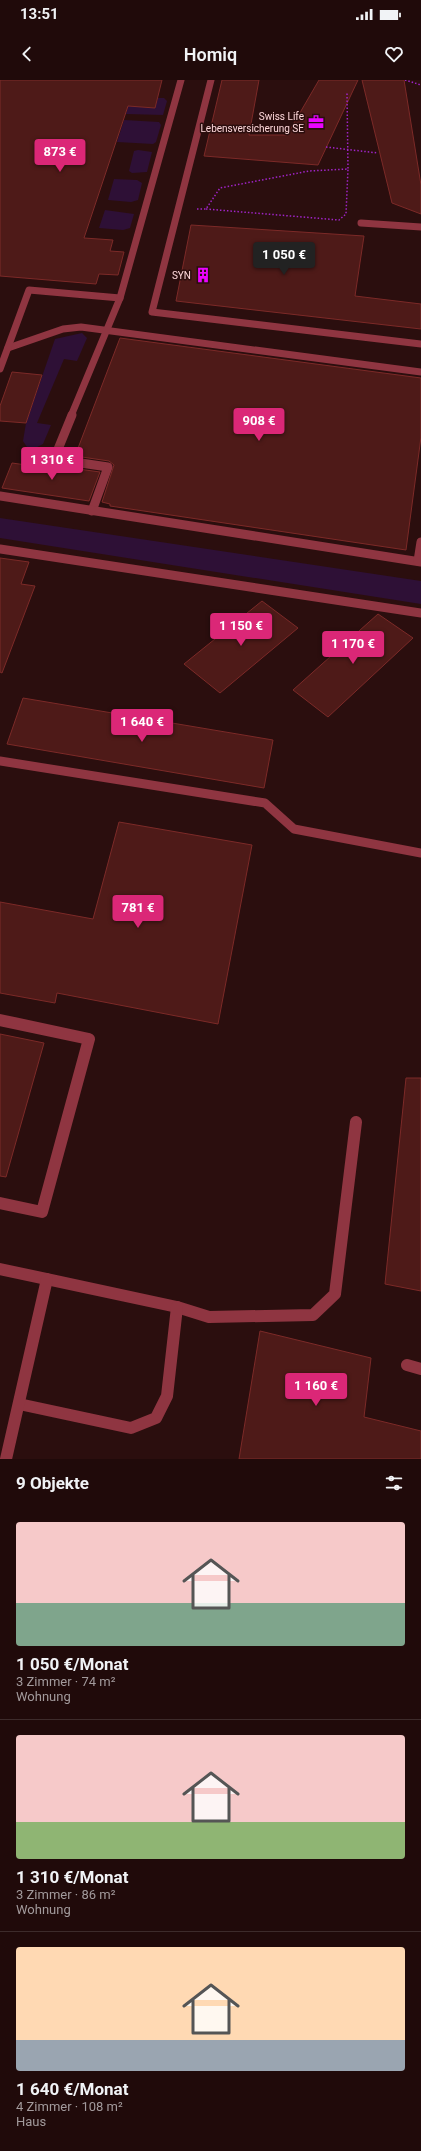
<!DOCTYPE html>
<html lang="de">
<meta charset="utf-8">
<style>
body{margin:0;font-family:Roboto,sans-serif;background:#281313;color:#f1f3f6;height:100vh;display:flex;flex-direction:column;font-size:15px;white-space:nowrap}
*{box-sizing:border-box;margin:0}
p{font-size:13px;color:#a29a9c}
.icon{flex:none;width:22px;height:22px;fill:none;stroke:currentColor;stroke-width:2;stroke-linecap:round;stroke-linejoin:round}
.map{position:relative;height:1379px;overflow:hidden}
.details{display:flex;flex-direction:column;background:#200a0a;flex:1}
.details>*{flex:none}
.price{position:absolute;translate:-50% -34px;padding:0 9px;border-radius:4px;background:#db2777;color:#fff;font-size:13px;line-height:26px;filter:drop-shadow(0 1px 2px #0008)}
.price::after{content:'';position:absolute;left:50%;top:24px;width:12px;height:9px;margin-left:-6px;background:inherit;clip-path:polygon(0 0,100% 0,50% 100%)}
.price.selected{background:#222;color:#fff}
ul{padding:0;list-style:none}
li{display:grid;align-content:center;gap:8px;height:212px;padding:0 16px}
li+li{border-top:1px solid #3d2b2b}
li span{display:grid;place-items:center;height:124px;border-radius:4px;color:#555}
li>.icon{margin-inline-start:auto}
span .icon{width:72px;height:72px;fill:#fffc;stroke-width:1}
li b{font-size:17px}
h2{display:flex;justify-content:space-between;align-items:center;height:48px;padding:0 16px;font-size:17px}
.status{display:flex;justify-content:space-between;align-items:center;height:28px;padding:0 20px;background:#200a0a;direction:ltr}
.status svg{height:11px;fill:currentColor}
header{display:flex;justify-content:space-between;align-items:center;height:52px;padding:0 16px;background:#200a0a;font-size:18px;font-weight:600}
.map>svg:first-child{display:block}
.green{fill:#2e1036}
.building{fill:#4e1a18;stroke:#7c2a28}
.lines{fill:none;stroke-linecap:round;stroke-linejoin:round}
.path{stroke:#a024c8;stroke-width:1.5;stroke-dasharray:1.5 2;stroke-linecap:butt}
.minor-far2{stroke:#8f3541;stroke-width:7}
.minor-far1{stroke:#8f3541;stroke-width:9}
.minor{stroke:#8f3541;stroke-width:12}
.path-bridge{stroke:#a024c8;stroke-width:1.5;stroke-dasharray:1.5 2;stroke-linecap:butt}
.labels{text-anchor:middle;stroke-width:3;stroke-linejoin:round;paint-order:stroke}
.far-poi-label{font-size:10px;fill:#ffd8db;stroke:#2b0e0e;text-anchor:end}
</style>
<div class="status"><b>13:51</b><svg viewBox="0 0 49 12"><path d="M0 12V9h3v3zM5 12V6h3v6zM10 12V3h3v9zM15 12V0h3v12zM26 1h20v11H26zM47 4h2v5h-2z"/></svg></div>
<header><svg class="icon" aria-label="back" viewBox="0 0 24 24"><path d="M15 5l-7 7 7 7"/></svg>Homiq<svg class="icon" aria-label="heart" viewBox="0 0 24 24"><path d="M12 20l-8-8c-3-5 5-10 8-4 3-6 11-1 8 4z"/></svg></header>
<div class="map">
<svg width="421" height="1379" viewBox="0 0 421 1379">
<rect width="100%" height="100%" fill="#2b0e0e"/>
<g class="green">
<polygon points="158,18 164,18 167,21 163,35 126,34 128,26 155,28"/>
<polygon points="124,40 159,42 161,45 156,62 153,64 117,62"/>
<polygon points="138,70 152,72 147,92 132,93 129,91 134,71"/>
<polygon points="114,99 137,100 142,103 138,120 131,122 108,120"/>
<polygon points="105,130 134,134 130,148 123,150 99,148"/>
<polygon points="82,253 87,258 77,281 64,279 37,343 51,345 43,364 35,368 27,367 23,361 26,343 55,259"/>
<polygon points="0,438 421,501 421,524 0,458"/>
</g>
<g class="building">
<polygon points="0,0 162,0 155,28 128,26 84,158 113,160 110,171 124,172 118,195 99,194 96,204 0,196"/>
<polygon points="222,0 259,0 249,55 287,55 319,0 358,0 318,85 204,76"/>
<polygon points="362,0 404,0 421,105 421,134 392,123"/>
<polygon points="191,145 364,156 355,216 421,224 421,249 176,221"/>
<polygon points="120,258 421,298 421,357 406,470 110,426 110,424 102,422 114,385 109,381 75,376"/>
<polygon points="12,292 42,295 26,343 0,341 0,326"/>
<polygon points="12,383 69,391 71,388 100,392 89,421 2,408"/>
<polygon points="0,478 29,482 21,504 35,506 2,593 0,592"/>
<polygon points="262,521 298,548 220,613 184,584"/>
<polygon points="378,534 413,558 328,637 293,610"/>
<polygon points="23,618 273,660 264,708 7,664"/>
<polygon points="119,742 252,765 218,944 57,913 55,923 0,913 0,822 93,839"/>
<polygon points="0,954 44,963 6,1097 0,1096"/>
<polygon points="406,998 421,998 421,1211 385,1204"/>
<polygon points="260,1251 371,1278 364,1337 421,1351 421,1379 239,1379"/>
</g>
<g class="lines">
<g class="path">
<polyline points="405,0 421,5"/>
<polyline points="197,129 206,129 220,108 309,91 348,89 347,13"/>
<polyline points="206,129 339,140 346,134 348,89"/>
</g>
<g class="minor-far2">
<polyline points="211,0 152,232 421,264"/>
<polyline points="361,143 421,147"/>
<polyline points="8,268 63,249 81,247 421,292"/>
<polyline points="0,289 29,210 120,218"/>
<polyline points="71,336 120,218 181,0"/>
</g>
<g class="minor-far1">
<polyline points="72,335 54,379 108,387 92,431"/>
<polyline points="0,416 421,482"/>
<polyline points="0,469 421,533"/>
<polyline points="418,481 421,462"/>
<polyline points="0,681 265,723 294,749 421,773"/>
</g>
<g class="minor">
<polyline points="0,940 89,959 42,1132 0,1123"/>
<polyline points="0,1189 177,1227 209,1237 313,1235 335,1214 356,1042"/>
<polyline points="407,1285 421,1289"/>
<polyline points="19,1324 131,1348 156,1338 167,1316 177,1227"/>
<polyline points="6,1379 47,1199"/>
</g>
<polyline class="path-bridge" points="326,67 378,73"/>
</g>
<defs>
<symbol id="office-bare" viewBox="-9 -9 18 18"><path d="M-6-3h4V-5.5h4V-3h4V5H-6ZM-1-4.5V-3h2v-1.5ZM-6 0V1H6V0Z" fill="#eb04ff" stroke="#2b0e0e" stroke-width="2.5" paint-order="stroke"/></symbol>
<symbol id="building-bare" viewBox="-9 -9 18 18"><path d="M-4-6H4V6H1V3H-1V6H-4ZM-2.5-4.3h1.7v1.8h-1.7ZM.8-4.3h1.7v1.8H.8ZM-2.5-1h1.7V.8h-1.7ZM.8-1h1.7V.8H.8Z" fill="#eb04ff" stroke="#2b0e0e" stroke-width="2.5" paint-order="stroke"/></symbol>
</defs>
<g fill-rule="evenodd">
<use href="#office-bare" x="305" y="31" width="22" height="22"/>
<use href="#building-bare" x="192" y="184" width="22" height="22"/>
</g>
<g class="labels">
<g class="far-poi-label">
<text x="304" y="40">Swiss Life<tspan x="304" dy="12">Lebensversicherung SE</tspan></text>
<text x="191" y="199">SYN</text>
</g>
</g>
</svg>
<b class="price" style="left:60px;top:93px">873 €</b>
<b class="price selected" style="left:284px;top:196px">1 050 €</b>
<b class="price" style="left:259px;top:362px">908 €</b>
<b class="price" style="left:52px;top:401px">1 310 €</b>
<b class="price" style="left:241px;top:567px">1 150 €</b>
<b class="price" style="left:353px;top:585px">1 170 €</b>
<b class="price" style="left:142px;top:663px">1 640 €</b>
<b class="price" style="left:138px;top:849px">781 €</b>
<b class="price" style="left:316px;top:1327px">1 160 €</b>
</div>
<section class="details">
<h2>9 Objekte<svg class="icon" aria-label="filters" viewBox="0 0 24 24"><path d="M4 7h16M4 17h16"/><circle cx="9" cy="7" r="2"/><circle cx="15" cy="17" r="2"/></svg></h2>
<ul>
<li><span style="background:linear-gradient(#f6c9c9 65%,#7fa58c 0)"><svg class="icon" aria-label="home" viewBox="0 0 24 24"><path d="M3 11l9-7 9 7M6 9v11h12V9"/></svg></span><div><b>1 050 €/Monat</b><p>3 Zimmer · 74 m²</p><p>Wohnung</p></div></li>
<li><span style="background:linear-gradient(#f6c9c9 70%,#8fb573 0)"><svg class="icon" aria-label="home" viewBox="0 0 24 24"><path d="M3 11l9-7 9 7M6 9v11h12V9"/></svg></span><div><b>1 310 €/Monat</b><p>3 Zimmer · 86 m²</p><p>Wohnung</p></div></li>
<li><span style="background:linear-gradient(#ffd9b3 75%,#9aa5b1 0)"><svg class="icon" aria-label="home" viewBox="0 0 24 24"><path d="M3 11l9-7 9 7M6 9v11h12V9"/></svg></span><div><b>1 640 €/Monat</b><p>4 Zimmer · 108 m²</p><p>Haus</p></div></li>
</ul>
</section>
